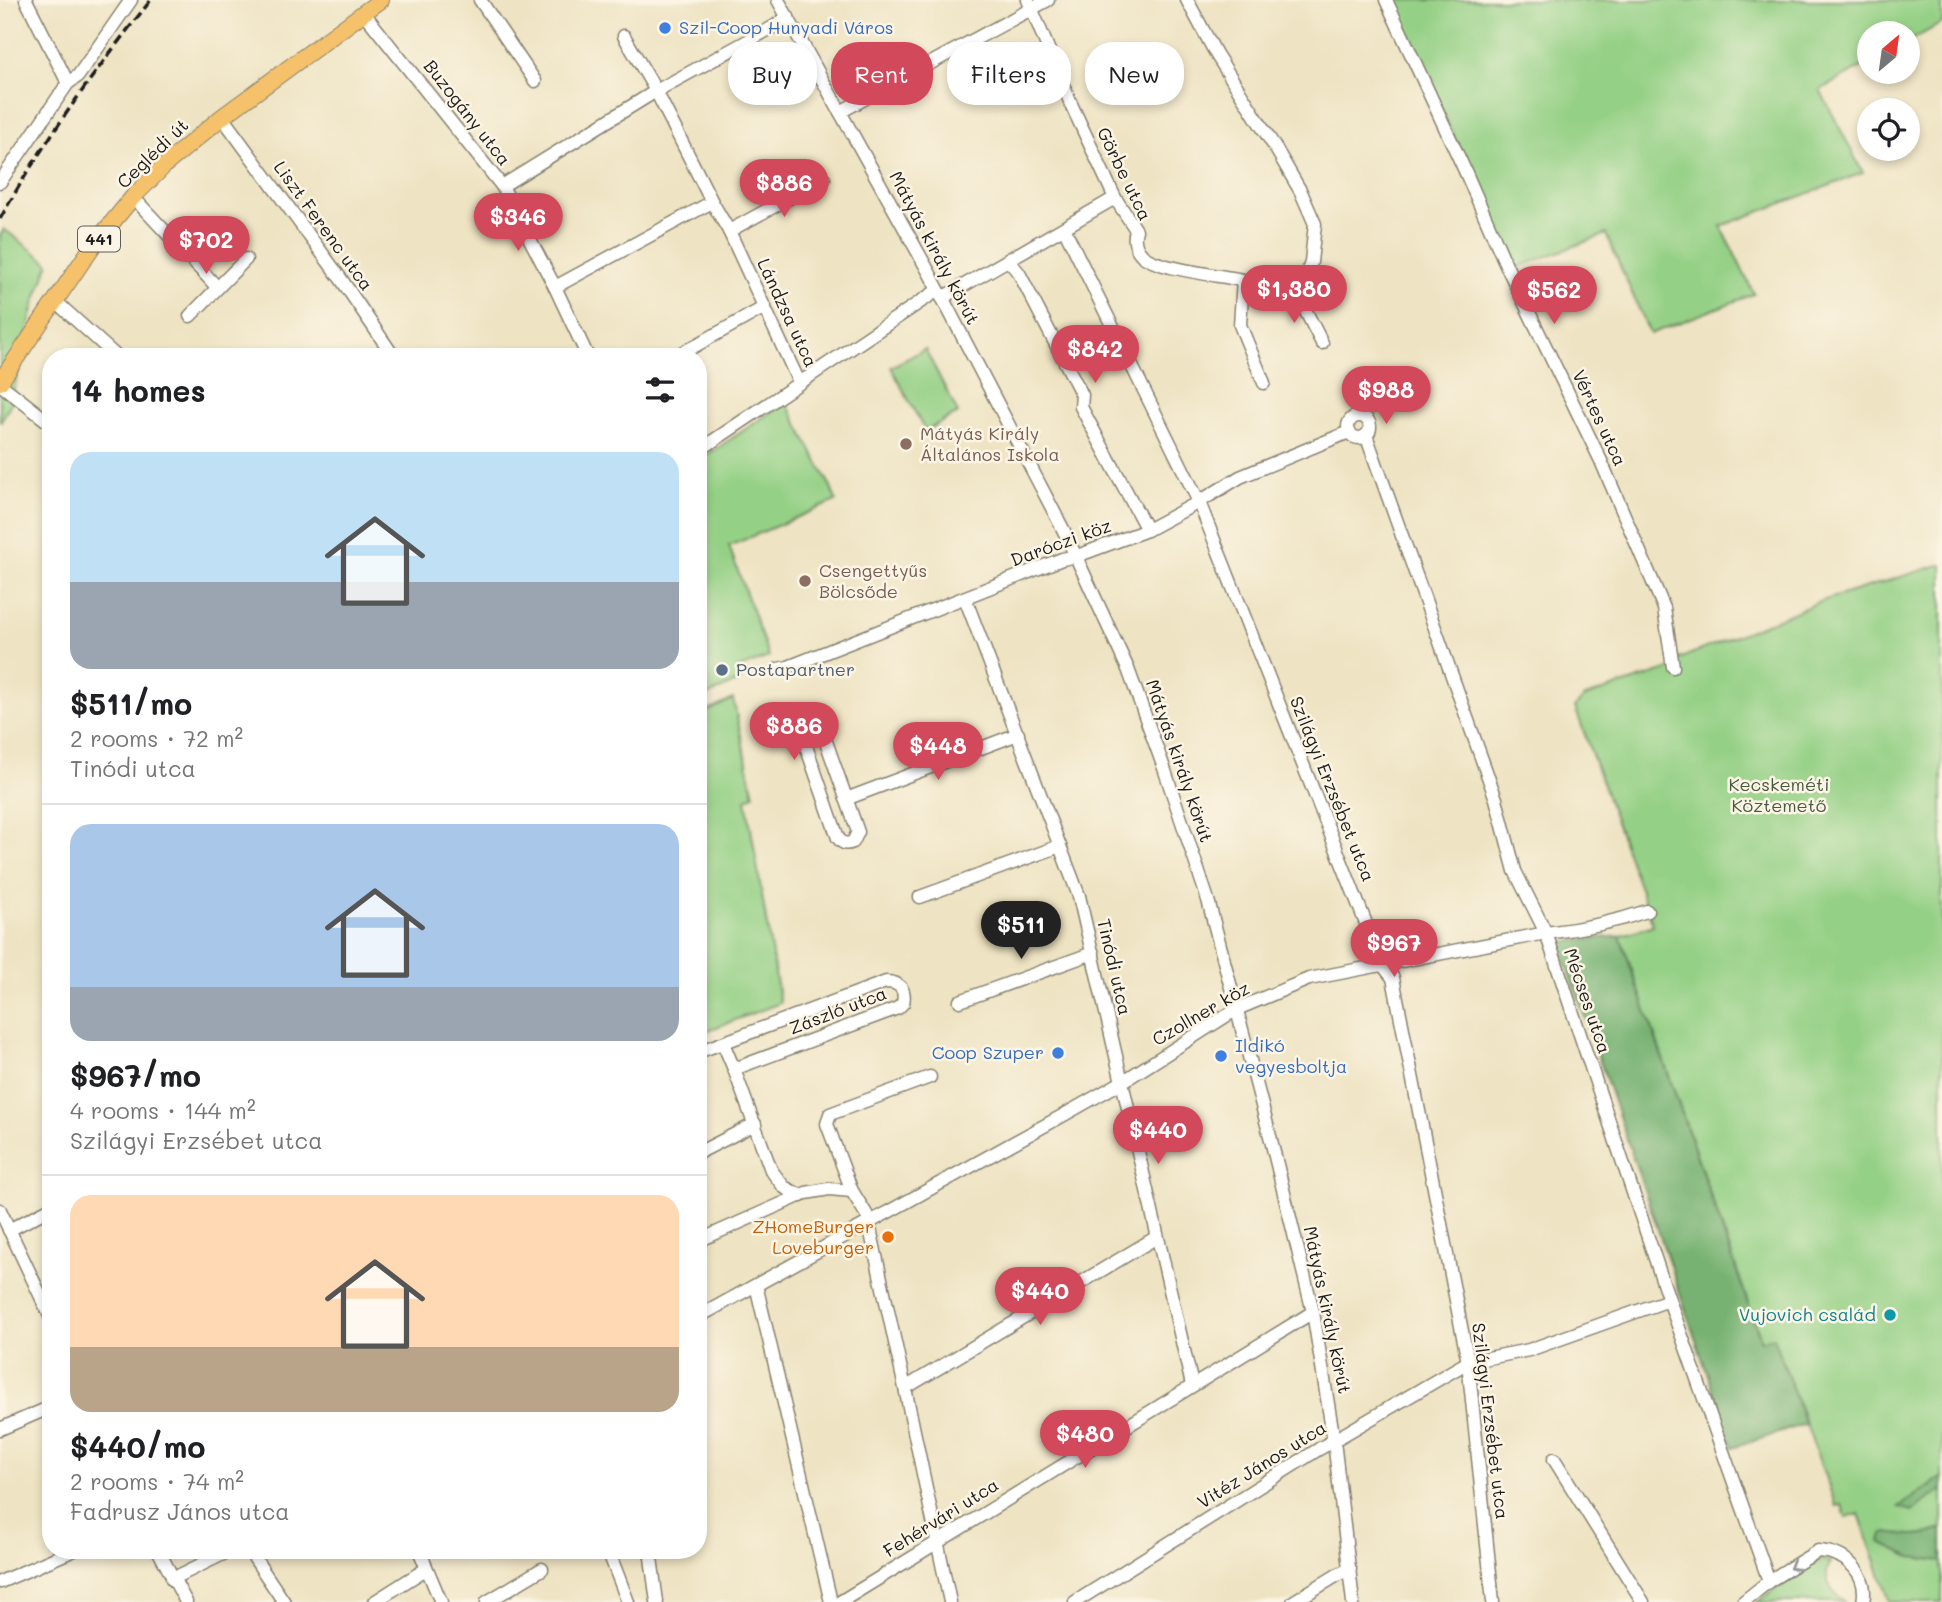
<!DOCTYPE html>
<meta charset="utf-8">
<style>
body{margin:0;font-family:Mali,sans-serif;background:#f6f6f6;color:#202124;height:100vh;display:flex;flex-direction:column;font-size:26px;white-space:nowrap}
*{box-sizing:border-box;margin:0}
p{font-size:23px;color:#757577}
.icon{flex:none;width:38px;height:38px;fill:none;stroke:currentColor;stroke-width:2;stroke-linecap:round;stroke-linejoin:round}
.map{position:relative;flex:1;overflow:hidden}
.sheet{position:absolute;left:42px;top:348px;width:665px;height:1211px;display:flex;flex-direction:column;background:#fff;border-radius:28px;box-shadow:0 4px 10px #0003}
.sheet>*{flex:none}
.guide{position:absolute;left:728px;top:42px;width:665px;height:63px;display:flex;gap:14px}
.needle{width:46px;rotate:29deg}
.buttons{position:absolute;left:1857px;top:21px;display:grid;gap:14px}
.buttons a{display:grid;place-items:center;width:63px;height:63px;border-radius:50%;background:#fff;box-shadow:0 4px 10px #0003;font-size:35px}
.price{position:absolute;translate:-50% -60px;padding:0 16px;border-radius:24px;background:#d1495b;color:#fff;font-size:23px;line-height:46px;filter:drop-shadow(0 2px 4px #0008)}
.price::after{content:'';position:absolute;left:50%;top:42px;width:21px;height:16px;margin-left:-10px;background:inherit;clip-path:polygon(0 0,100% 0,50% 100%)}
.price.on{background:#222;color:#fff}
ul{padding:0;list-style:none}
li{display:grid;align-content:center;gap:14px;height:371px;padding:0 28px}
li+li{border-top:2px solid #e0e0e0}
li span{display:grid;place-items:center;height:217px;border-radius:21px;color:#555}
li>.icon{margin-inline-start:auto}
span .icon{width:126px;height:126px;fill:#fffc;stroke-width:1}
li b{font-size:30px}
h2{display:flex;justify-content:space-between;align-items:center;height:84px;padding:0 28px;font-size:30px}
.tag{padding:0 24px;border-radius:28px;background:#fff;box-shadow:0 4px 10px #0003;font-size:24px;line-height:63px}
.tag.on{background:#d1495b;color:#fff}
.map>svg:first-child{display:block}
.green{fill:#94d085;stroke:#587650;stroke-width:2}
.forest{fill:#77b272;stroke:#4a6747;stroke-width:2}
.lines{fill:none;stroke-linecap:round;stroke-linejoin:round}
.minor-casing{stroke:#85806f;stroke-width:15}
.major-casing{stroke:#85806f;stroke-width:18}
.minor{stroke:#fff;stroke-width:12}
.major{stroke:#f5c16b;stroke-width:16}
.rail{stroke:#1c1c1c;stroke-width:3.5;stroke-dasharray:10 5;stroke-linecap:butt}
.oneway{stroke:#999}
.shop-dot{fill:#3f7fe0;stroke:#fcf5e5;stroke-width:2.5}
.education-dot{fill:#8d6e63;stroke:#fcf5e5;stroke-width:2.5}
.service-dot{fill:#5c6f8a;stroke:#fcf5e5;stroke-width:2.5}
.food-dot{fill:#e8710a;stroke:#fcf5e5;stroke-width:2.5}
.culture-dot{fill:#0f9aa8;stroke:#fcf5e5;stroke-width:2.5}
.labels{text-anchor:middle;stroke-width:5;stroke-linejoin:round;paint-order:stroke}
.shield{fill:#fcf5e5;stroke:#5f5d58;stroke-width:2}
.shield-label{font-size:16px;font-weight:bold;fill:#1c1c1c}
.shop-label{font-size:18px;fill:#366cbe;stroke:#fcf5e5;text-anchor:start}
.street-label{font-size:18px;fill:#1c1c1c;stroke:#fcf5e5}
.education-label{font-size:18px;fill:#785e54;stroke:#fcf5e5;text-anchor:start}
.service-label{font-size:18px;fill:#4e5e75;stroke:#fcf5e5;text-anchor:start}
.park-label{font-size:18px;fill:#465b41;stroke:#fcf5e5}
.food-label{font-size:18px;fill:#c56008;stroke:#fcf5e5;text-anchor:end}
.culture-label{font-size:18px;fill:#0d838f;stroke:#fcf5e5;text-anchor:end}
</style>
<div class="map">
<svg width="1942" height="1602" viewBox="0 0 1942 1602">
<rect width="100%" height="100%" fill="#fcf5e5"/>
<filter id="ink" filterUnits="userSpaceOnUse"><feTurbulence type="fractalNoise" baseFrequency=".0143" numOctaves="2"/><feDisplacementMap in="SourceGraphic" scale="14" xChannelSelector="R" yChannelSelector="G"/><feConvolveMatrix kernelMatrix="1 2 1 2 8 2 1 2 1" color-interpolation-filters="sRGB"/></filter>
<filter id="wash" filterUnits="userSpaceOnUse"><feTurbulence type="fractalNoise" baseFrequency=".00686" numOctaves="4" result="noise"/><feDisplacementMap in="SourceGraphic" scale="28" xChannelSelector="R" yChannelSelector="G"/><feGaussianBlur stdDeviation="1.57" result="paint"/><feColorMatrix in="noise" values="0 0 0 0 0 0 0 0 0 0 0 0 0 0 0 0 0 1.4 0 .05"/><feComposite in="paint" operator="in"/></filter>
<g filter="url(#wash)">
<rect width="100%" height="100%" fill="#eee3c2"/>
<g class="green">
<polygon points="1393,0 1942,0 1942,23 1908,42 1908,33 1869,33 1869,63 1820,90 1863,173 1721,226 1754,294 1650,334 1606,234 1513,269"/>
<polygon points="4,229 49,263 33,308 11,403 0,423 0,236"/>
<polygon points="925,349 958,413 925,431 891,367"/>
<polygon points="786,402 831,487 836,501 729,546 769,657 737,669 741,680 698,700 698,461"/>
<polygon points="1942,564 1942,1602 1890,1602 1859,1514 1846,1518 1842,1505 1836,1506 1774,1338 1762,1342 1620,936 1653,925 1575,707 1585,697 1673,668 1676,660 1822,601"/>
<polygon points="733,699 754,795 746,799 780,1003 698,1034 698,716"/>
<path d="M1823 1560 1831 1562C1821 1577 1831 1594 1846 1602H1757L1817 1561Z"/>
</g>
<g class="forest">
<polygon points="1620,936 1761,1341 1774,1337 1805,1424 1733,1448 1559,942"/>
<polygon points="1942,1477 1942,1490 1912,1511 1899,1507"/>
<path d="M1942 1529V1561L1911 1557 1880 1542 1882 1534C1894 1530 1901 1535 1912 1535 1923 1535 1933 1533 1942 1529Z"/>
</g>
</g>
<g filter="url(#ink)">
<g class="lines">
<defs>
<g id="minor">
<polyline points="26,0 68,83"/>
<polyline points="480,0 535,81"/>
<polyline points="778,0 930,274 1065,533 1128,669 1164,768 1208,900 1271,1140 1313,1312 1334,1441 1353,1602"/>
<path d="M1028 0 1071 104 1115 198 1136 230C1133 240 1135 248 1142 255 1156 269 1220 275 1242 280 1260 283 1278 288 1296 292"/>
<polyline points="1187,0 1216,54 1276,149 1301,192 1315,224 1311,262 1304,285 1296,292"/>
<polyline points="1386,0 1466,173 1507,267 1601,461 1664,608 1673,667"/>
<polyline points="363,12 502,186 555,287 588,357"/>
<polyline points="624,36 656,91 712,202 729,231 799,382"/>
<polyline points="840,112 1048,0"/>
<polyline points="222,117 341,279 394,357"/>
<polyline points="0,182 68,83 78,76 131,0"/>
<polyline points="502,186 656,91 775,26 788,17"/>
<polyline points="133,197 217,287"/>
<polyline points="1064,228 1199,502 1382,964 1393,978 1468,1362 1493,1602"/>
<polyline points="729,231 824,179"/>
<polyline points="1008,260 1019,273 1082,395 1081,407 1147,530"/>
<polyline points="1243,280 1240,325 1264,383"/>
<polyline points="555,287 712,202"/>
<polyline points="1296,292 1322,343"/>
<polyline points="942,298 1115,198"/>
<polyline points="55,301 117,357"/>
<polyline points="190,316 246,259"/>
<polyline points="675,357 765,307"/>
<polyline points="0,384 51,424"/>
<circle cx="1359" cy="427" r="11"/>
<polyline points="1366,435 1496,799 1515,871 1546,933 1669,1300 1769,1581"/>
<polyline points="698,451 938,290"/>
<polyline points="965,598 1079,896 1192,1385"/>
<polyline points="778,669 788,667 1062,559 1077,556 1147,530 1199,502 1240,477 1349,432"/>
<path d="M807 711 812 712 817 716 858 832 853 842C846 845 843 844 838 838L798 723C798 716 800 714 807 711Z"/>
<polyline points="846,799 1018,734"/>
<polyline points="920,897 1060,846"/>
<polyline points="960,1001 1093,953"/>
<path d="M698 1052 886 982C900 982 906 990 903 1003L898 1008 734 1069 723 1043"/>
<polyline points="734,1069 771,1170 784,1187 801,1196"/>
<polyline points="698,1153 755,1124"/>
<polyline points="0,1210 51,1318"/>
<polyline points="871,1222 852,1191 827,1124 830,1114 930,1077"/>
<polyline points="869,1224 905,1388 950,1602"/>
<polyline points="9,1230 51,1208"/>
<polyline points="698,1241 806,1193 829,1189 852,1191"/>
<polyline points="756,1285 831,1602"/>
<path d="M698 1317 1062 1116 1122 1082 1237 1009 1309 979 1546 933C1582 929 1612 923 1647 911"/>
<polyline points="905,1388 1157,1237"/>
<polyline points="0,1429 51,1407"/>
<polyline points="1554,1459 1643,1602"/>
<polyline points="158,1550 186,1602"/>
<polyline points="249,1550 284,1602"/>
<polyline points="419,1550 441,1602"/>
<polyline points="608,1550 628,1602"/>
<polyline points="650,1550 657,1602"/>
<polyline points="172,1579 231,1550"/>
<polyline points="0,1582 74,1550"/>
<polyline points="374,1602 426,1569"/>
<polyline points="487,1602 542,1569"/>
<polyline points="840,1602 1313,1312"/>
<polyline points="1075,1602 1319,1449 1468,1362 1529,1350 1669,1300"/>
<polyline points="1293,1602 1339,1574 1350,1569"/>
<path d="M1743 1602 1769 1581 1818 1551C1846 1552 1869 1574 1863 1602"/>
</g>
<polyline id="major" points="0,382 92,247 133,197 167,163 222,117 381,0"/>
</defs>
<use href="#minor" class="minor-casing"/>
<use href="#major" class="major-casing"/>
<use href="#minor" class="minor"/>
<use href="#major" class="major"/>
<path class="rail" d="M0 219C43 142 96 69 151 0"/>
</g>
<defs><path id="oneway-chevron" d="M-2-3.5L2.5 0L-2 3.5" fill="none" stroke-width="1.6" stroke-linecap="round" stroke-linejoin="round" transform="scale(1.75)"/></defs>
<use class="oneway" href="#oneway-chevron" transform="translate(1794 1566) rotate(149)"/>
</g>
<g class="shop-dot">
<circle cx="665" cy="28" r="7"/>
<circle cx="1058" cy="1053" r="7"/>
<circle cx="1221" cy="1056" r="7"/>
</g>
<g class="education-dot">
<circle cx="906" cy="444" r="7"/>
<circle cx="805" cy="581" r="7"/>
</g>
<circle class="service-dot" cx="722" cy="670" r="7"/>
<circle class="food-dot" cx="888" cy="1237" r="7"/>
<circle class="culture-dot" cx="1890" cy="1315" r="7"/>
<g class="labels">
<rect class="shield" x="78" y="226.5" width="42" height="25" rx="5"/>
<g class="shield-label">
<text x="99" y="245">441</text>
</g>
<g class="shop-label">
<text x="679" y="34">Szil-Coop Hunyadi Város</text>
<text x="1235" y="1052">Ildikó<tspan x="1235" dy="21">vegyesboltja</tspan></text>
<text x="1044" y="1059" text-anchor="end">Coop Szuper</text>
</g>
<g class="street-label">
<text transform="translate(467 113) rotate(52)" y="6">Buzogány utca</text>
<text transform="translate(153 154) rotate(-44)" y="6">Ceglédi út</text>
<text transform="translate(1124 174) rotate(64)" y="6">Görbe utca</text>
<text transform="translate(323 226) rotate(54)" y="6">Liszt Ferenc utca</text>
<text transform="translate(934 248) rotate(62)" y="6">Mátyás király körút</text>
<text transform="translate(787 313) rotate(65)" y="6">Lándzsa utca</text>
<text transform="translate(1599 418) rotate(65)" y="6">Vértes utca</text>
<text transform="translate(1061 543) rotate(-20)" y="6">Daróczi köz</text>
<text transform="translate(1179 761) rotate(71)" y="6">Mátyás király körút</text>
<text transform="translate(1332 789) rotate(68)" y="6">Szilágyi Erzsébet utca</text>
<text transform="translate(1114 967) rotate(77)" y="6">Tinódi utca</text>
<text transform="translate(1587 1001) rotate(71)" y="6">Mécses utca</text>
<text transform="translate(838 1011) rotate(-21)" y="6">Zászló utca</text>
<text transform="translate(1201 1014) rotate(-30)" y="6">Czollner köz</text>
<text transform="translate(1327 1310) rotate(78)" y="6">Mátyás király körút</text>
<text transform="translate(1490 1421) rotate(83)" y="6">Szilágyi Erzsébet utca</text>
<text transform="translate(1262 1465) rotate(-32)" y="6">Vitéz János utca</text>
<text transform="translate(941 1518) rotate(-32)" y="6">Fehérvári utca</text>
</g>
<g class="education-label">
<text x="920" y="440">Mátyás Király<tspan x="920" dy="21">Általános Iskola</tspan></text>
<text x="819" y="577">Csengettyűs<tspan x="819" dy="21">Bölcsőde</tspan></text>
</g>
<g class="service-label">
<text x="736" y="676">Postapartner</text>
</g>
<g class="park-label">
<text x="1779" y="791">Kecskeméti<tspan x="1779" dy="21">Köztemető</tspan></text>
</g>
<g class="food-label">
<text x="874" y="1233">ZHomeBurger<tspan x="874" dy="21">Loveburger</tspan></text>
</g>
<g class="culture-label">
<text x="1876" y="1321">Vujovich család</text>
</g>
</g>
</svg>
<div class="buttons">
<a><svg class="needle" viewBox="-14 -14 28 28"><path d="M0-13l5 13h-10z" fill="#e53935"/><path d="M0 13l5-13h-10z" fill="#757577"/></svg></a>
<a><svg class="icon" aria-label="locate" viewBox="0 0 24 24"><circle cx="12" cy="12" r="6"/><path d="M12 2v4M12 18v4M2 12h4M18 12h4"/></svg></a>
</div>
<b class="price" style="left:784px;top:219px">$886</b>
<b class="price" style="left:518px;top:253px">$346</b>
<b class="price" style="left:206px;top:276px">$702</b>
<b class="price" style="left:1294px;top:325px">$1,380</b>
<b class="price" style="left:1554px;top:326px">$562</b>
<b class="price" style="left:1095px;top:385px">$842</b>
<b class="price" style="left:1386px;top:426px">$988</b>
<b class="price" style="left:794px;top:762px">$886</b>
<b class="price" style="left:938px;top:782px">$448</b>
<b class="price on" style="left:1021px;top:961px">$511</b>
<b class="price" style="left:1394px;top:979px">$967</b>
<b class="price" style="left:1158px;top:1166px">$440</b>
<b class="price" style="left:1040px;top:1327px">$440</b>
<b class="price" style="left:1085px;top:1470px">$480</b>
<div class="guide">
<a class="tag">Buy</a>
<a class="tag on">Rent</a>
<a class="tag">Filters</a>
<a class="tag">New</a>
</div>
<section class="sheet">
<h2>14 homes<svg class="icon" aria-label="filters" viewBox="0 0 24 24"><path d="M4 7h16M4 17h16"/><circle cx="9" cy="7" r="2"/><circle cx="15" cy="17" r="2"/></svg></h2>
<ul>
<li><span style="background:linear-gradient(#bfe0f5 60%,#9aa5b1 0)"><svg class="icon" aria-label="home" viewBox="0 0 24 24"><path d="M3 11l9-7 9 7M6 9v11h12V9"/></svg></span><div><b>$511/mo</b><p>2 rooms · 72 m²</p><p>Tinódi utca</p></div></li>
<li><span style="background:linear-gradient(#a9c7e8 75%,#9aa5b1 0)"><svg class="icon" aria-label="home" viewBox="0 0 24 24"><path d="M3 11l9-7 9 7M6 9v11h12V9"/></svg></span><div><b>$967/mo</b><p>4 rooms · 144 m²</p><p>Szilágyi Erzsébet utca</p></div></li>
<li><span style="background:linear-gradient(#ffd9b3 70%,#b9a48a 0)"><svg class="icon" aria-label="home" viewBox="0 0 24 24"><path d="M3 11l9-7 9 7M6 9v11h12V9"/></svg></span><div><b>$440/mo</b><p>2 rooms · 74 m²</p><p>Fadrusz János utca</p></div></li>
</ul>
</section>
</div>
